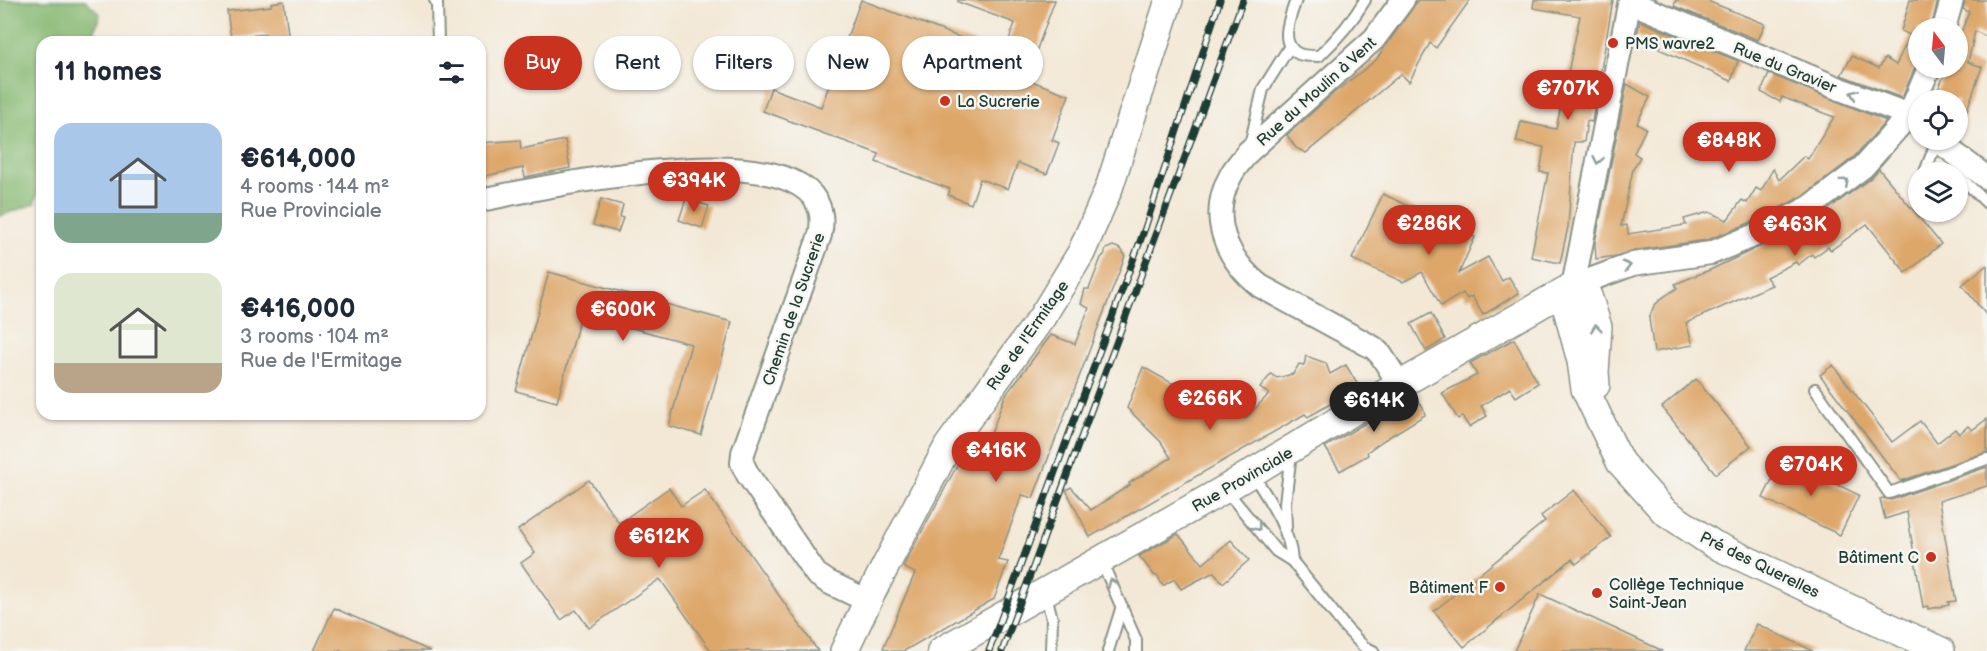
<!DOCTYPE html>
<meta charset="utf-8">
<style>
body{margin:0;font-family:"Balsamiq Sans",sans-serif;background:#f2f2f3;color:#1f2937;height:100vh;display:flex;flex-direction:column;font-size:22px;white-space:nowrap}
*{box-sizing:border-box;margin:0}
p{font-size:20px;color:#747a83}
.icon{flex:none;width:33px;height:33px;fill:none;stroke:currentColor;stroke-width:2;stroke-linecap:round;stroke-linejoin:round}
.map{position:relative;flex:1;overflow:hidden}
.drawer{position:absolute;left:36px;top:36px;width:450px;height:384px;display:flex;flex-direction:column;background:#fff;border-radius:18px;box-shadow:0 2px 4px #0004}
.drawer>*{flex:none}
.guide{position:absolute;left:504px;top:36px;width:570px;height:54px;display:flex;gap:12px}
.needle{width:39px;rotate:344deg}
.buttons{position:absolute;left:1908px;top:18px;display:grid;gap:12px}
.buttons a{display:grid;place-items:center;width:60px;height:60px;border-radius:50%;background:#fff;box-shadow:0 2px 4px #0004;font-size:30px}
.price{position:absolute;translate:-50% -51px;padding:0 14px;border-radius:21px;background:#c8321e;color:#fff;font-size:20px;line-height:39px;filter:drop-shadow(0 2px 3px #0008)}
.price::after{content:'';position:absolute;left:50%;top:36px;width:18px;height:14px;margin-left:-9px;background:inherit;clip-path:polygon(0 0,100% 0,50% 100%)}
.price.on{background:#222;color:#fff}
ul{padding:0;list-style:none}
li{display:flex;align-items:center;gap:18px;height:150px;padding:0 18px}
li span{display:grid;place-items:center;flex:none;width:168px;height:120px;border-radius:18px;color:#555}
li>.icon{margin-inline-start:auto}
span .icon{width:72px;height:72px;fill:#fffc;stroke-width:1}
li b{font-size:26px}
h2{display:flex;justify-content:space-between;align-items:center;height:72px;padding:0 18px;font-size:26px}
.pill{padding:0 21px;border-radius:27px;background:#fff;box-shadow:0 2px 4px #0004;font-size:21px;line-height:54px}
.pill.on{background:#c8321e;color:#fff}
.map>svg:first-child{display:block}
.forest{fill:#88b973;stroke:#547b54;stroke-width:1.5}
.building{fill:#dea76a}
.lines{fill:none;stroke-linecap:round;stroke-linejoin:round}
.service-casing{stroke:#899285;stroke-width:14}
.minor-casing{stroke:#899285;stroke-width:26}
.tertiary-casing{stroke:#899285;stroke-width:30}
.service{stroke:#fff;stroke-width:10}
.minor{stroke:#fff;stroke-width:22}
.tertiary{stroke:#fff;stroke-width:27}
.rail-casing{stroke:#1f3d34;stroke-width:7}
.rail{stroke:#f6f6f2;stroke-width:4.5;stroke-dasharray:14;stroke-linecap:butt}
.oneway{stroke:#8f9e9a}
.poi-dot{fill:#c8321e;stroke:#f6f6f2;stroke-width:2}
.labels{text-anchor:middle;stroke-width:5;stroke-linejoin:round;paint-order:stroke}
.poi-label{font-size:16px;fill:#1f3d34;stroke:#f6f6f2;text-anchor:start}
.street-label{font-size:16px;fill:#1f3d34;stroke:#f6f6f2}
</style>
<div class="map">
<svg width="1987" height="651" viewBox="0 0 1987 651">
<rect width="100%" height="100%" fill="#f6f6f2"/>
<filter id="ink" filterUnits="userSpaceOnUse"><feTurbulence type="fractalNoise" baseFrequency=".0167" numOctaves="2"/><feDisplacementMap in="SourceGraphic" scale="12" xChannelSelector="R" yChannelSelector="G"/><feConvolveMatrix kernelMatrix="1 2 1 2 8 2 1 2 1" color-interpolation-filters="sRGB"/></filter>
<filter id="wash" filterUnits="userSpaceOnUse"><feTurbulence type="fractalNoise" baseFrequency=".008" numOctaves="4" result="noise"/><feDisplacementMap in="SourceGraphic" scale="24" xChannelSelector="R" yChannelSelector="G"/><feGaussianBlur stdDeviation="1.35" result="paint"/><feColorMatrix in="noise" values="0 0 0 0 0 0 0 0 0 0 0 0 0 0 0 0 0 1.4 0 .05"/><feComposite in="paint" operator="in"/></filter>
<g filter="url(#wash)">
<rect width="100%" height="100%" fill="#f3e8d6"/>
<polygon class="forest" points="0,0 85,0 100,14 91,42 42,42 42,181 34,204 0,216"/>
<g id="blocks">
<g class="building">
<polygon points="861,0 1004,54 1015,23 958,2 958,0 1055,0 1026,79 1069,95 1052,140 1059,143 1047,174 1018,163 1008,189 980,179 971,204 948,195 950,189 876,162 879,154 763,111 771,88 821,107"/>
<polygon points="1418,0 1470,0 1436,48 1430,43 1409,82 1401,74 1306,153 1296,148 1287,135 1334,93 1376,60"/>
<polygon points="1534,0 1613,0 1592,122 1587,121 1584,142 1574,142 1568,227 1560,263 1531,257 1548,173 1540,172 1544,147 1516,142 1521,122 1556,129 1580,16 1533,8"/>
<polygon points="1676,0 1705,0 1765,24 1758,40 1674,6"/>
<polygon points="1910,0 1938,0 1931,28 1918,28 1918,60 1902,98 1841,75 1852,56 1879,68 1885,58 1896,65 1910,35 1901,31"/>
<polygon points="1965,0 1987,0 1987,37 1975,31 1968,62 1982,67 1960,130 1958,129 1958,100 1934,100 1947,68 1958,68 1958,40 1969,12 1963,9"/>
<polygon points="284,1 289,42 266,42 265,34 231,38 227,11 271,6 271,3"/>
<polygon points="1640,21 1738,61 1731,81 1659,49 1661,46 1637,36"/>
<polygon points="1769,74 1886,121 1854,157 1803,196 1752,222 1707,240 1631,251 1616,256 1596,259 1595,243 1627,84 1650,97 1637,123 1646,128 1634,153 1640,157 1633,169 1621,226 1627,225 1628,234 1686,225 1684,219 1709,212 1727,220 1742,200 1747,203 1756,188 1761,191 1773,169 1779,180 1804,156 1808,159 1834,117 1782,97 1780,102 1761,92"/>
<polygon points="520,140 521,149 565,140 570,168 525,177 523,168 480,177 480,143"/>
<polygon points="1879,169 1941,244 1906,273 1867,224 1831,250 1828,247 1814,257 1812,254 1798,265 1796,262 1766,277 1772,285 1686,323 1693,345 1654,352 1649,318 1654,306 1662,298 1677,288 1675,284 1712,269 1808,224 1871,178"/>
<polygon points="1383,194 1475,237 1459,273 1488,257 1502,281 1509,277 1519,293 1483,315 1472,296 1467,299 1463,293 1441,306 1422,272 1403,282 1352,259"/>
<polygon points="601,199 623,205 620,217 623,218 618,232 593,225"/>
<polygon points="686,199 709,206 702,228 679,220"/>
<polygon points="1113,246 1121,249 1125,255 1123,262 1033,498 1022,495 998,560 1008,562 994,599 904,651 890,651 883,648 915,573 903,567 968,445 969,443 985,450 1005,396 1051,335 1075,344 1089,308 1081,304 1085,289 1089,289 1101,258 1104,255 1106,249"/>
<polygon points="1987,265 1987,316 1962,285"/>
<polygon points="549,272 732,322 701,435 669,426 691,344 581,314 557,402 516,391"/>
<polygon points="1431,313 1445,339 1426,351 1411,324"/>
<polygon points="1514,339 1538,383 1516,397 1510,388 1481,406 1487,416 1469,427 1462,416 1458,419 1442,393 1477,375 1470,363"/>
<polygon points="1306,356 1326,363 1330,374 1346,365 1359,387 1308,417 1305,414 1090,537 1066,490 1071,487 1091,510 1130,485 1129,483 1171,458 1161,442 1127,408 1143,367 1213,406 1228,397 1245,419 1269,394 1260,388 1271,374 1277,378 1293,374 1299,364 1304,365"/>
<polygon points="1833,365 1892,442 1920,421 1937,443 1955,429 1959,434 1968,426 1972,430 1987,419 1987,452 1901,481 1820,375"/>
<polygon points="1696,379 1751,446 1716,474 1662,407"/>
<polygon points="1413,395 1423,407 1425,415 1384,440 1367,452 1368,455 1340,471 1325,447"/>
<polygon points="1783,458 1859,495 1840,535 1763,498"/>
<polygon points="1987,467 1987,486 1939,501 1956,601 1948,602 1949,605 1928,609 1928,606 1923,607 1907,512 1885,519 1880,499 1883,498 1891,500"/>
<polygon points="589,480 619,523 669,488 681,506 705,490 818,651 711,651 660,579 589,628 576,610 561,620 521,563 535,553 518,530"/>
<polygon points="1574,490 1611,537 1576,564 1572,559 1464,647 1434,611 1545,521 1541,516"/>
<polygon points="1178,534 1203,564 1231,540 1249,560 1223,583 1214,572 1181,589 1174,579 1163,586 1157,575 1155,576 1139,556"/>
<polygon points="1540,594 1663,651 1514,651"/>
<polygon points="334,608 430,651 314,651"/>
<polygon points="1757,624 1813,651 1744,651"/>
</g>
</g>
</g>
<g filter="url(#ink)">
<use href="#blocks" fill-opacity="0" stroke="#899285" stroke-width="1.5"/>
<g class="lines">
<defs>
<g id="service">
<polyline points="435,0 437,3 438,42"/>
<path d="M1296 0C1291 15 1277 44 1299 54 1304 56 1313 56 1319 56 1337 39 1352 22 1365 0"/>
<polyline points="1250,145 1263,89 1290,46"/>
<polyline points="1925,172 1937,140"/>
<polyline points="1958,175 1987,203"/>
<polyline points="1815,389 1889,493 1987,459"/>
<path d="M1252 473C1269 500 1290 529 1292 561"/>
<polyline points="1225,489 1276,551 1292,561 1345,627 1364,647 1373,651"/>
<polyline points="1286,527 1285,503 1291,453"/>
<polyline points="1101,560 1136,640 1136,651"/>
<polyline points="1045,591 1052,619 1051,651"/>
<polyline points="1108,651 1122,606"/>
</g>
<g id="minor">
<polyline points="1630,2 1840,89 1909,115 1917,123"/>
<polyline points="1944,28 1952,0"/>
<polyline points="1937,140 1987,178"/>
<path d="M480 200C534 190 846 117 820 235L743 453 742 463 748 475 816 574 828 582 868 601"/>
<polyline points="1573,286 1633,264 1711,253 1758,234 1810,207 1863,167 1909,115 1929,68"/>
<polyline points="1573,286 1630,0"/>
<path d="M1400 385 1381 355 1374 348 1260 286C1225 258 1208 216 1231 175 1235 167 1243 159 1248 152L1374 39 1403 0"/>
</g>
<g id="tertiary">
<polyline points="1573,286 1567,309 1581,361 1585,389 1620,462 1664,511 1713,544 1941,651"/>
<polyline points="1573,286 1588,296 1598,327 1595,372 1596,385"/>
<polyline points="844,651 874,588 948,446 1042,317 1081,253 1109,188 1169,0"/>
<polyline points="941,651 1225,489 1359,408 1573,286"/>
</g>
</defs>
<use href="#service" class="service-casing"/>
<use href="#minor" class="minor-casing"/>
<use href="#tertiary" class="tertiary-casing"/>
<use href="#service" class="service"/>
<use href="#minor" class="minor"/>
<use href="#tertiary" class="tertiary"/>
<defs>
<g id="rail">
<polyline points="989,651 1145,228 1220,0"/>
<polyline points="1002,651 1243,0"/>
</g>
</defs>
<use href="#rail" class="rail-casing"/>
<use href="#rail" class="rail"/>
</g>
<defs><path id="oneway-chevron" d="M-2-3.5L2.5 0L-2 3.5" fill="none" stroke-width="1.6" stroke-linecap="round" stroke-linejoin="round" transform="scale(1.5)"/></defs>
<g class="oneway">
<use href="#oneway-chevron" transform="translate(1854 94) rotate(-160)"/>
<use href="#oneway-chevron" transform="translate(1598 160) rotate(101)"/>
<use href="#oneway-chevron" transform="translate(1845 182) rotate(-40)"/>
<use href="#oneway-chevron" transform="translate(1627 266) rotate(-15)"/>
<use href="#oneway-chevron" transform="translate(1596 328) rotate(-96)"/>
<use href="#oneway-chevron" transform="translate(1257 527) rotate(51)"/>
<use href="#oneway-chevron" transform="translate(1112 583) rotate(-114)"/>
</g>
</g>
<g class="poi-dot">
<circle cx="1613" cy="43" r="6"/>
<circle cx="945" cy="101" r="6"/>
<circle cx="1931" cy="557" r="6"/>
<circle cx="1500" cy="587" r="6"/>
<circle cx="1597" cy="593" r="6"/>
</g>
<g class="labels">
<g class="poi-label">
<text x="1625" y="49">PMS wavre2</text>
<text x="957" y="107">La Sucrerie</text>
<text x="1919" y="563" text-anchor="end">Bâtiment C</text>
<text x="1609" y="590">Collège Technique<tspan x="1609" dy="18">Saint-Jean</tspan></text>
<text x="1488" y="593" text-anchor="end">Bâtiment F</text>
</g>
<g class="street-label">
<text transform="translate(1785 67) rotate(22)" y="6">Rue du Gravier</text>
<text transform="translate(1316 91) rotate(-42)" y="6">Rue du Moulin à Vent</text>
<text transform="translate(793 309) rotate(-71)" y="6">Chemin de la Sucrerie</text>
<text transform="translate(1027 335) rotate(-55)" y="6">Rue de l'Ermitage</text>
<text transform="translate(1242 479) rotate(-30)" y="6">Rue Provinciale</text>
<text transform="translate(1760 564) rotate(26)" y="6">Pré des Querelles</text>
</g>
</g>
</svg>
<div class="buttons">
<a><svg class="needle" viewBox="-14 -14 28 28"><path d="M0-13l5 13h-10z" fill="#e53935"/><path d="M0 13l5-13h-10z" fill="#747a83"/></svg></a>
<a><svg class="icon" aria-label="locate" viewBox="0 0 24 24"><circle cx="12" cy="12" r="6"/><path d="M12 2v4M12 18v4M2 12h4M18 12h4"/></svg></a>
<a><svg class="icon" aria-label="layers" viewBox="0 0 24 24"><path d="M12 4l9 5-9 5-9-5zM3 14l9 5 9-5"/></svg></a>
</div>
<b class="price" style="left:1568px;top:121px">€707K</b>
<b class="price" style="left:1729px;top:173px">€848K</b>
<b class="price" style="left:694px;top:213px">€394K</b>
<b class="price" style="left:1429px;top:256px">€286K</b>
<b class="price" style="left:1795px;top:257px">€463K</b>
<b class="price" style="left:623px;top:342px">€600K</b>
<b class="price" style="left:1210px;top:431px">€266K</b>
<b class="price on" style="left:1374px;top:433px">€614K</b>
<b class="price" style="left:996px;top:483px">€416K</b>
<b class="price" style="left:1811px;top:497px">€704K</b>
<b class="price" style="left:659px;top:569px">€612K</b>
<div class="guide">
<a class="pill on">Buy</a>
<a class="pill">Rent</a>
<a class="pill">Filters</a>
<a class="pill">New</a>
<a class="pill">Apartment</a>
</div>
<section class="drawer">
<h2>11 homes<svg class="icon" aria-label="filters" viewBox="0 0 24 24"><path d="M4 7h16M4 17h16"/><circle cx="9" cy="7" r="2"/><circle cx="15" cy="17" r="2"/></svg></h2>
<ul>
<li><span style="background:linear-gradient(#a9c7e8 75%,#7fa58c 0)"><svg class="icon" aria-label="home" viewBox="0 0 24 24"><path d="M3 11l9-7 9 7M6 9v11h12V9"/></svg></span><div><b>€614,000</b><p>4 rooms · 144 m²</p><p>Rue Provinciale</p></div></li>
<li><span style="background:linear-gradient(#dfe7d0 75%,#b9a48a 0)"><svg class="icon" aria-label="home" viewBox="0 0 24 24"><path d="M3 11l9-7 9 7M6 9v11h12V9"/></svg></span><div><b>€416,000</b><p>3 rooms · 104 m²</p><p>Rue de l'Ermitage</p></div></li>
</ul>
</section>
</div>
